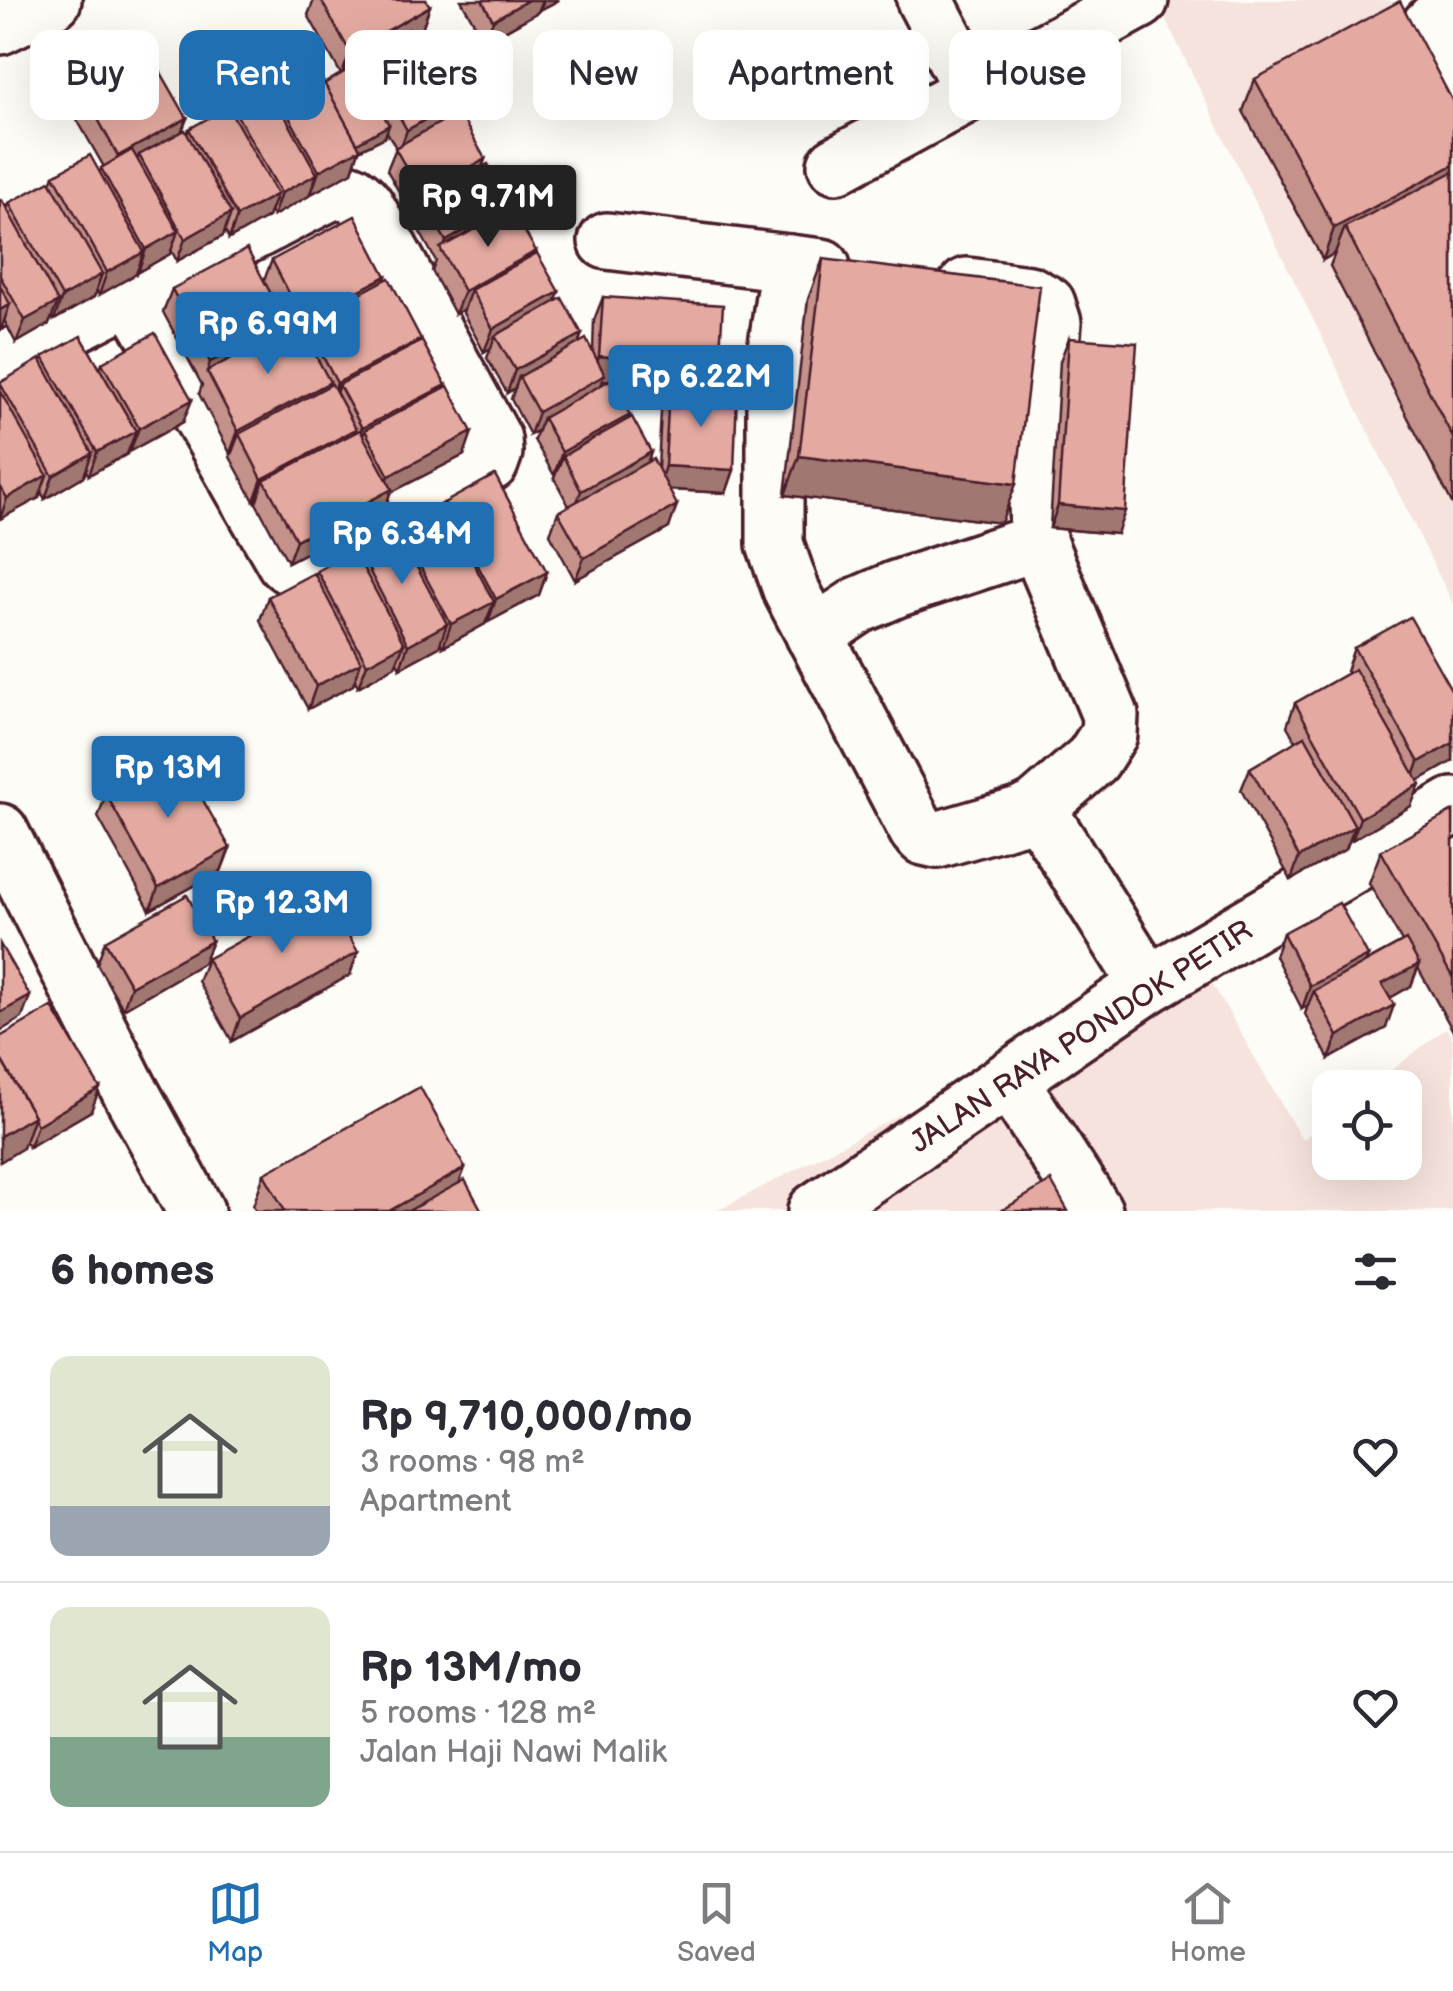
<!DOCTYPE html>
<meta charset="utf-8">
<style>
body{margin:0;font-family:"Balsamiq Sans",sans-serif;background:#f7f7f7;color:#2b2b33;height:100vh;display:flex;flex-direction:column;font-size:38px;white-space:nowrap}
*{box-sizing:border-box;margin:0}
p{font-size:32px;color:#7c7c81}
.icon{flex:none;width:55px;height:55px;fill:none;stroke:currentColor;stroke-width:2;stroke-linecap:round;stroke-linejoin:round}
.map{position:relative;height:1211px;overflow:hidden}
.sheet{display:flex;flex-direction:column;background:#fff;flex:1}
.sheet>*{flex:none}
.banner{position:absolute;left:30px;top:30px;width:1395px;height:90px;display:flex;gap:20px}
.tools{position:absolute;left:1312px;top:1070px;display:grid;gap:20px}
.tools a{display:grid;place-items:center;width:110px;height:110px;border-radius:20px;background:#fff;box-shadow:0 10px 40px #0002;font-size:50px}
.price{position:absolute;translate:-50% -85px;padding:0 22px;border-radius:10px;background:#1f6fb2;color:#fff;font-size:32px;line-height:65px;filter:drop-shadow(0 2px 5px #0008)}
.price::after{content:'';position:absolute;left:50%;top:60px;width:30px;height:22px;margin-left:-15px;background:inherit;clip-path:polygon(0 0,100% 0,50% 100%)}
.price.active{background:#222;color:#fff}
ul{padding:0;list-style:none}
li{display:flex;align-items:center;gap:30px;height:250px;padding:0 50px}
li+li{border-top:2px solid #e1e1e2}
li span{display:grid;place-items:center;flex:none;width:280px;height:200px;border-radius:20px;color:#555}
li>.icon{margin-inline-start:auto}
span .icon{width:120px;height:120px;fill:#fffc;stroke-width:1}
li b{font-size:42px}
h2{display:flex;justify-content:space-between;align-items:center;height:120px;padding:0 50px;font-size:42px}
.chip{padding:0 35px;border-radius:20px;background:#fff;box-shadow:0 10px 40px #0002;font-size:35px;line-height:90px}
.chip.active{background:#1f6fb2;color:#fff}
.tabs{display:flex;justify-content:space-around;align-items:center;height:140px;border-top:2px solid #e1e1e2;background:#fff;font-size:28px;color:#7c7c81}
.tabs a{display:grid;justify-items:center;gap:5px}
.tabs .active{color:#1f6fb2}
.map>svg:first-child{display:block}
.built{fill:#f6e3dd}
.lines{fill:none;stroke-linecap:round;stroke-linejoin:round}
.minor-casing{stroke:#4a1f2b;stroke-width:62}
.major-casing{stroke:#4a1f2b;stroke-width:62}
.minor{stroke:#fdfcf7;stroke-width:55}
.major{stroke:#fdfcf7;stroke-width:55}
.wall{fill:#c4928a;stroke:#4a1f2b;stroke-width:2.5}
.shaded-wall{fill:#a07771;stroke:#4a1f2b;stroke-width:2.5}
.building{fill:#e4aaa1;stroke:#4a1f2b;stroke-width:2.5}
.labels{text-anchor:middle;stroke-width:9;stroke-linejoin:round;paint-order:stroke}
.street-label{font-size:30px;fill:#4a1f2b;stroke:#fdfcf7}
</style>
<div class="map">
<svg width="1453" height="1211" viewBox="0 0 1453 1211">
<rect width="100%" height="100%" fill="#fdfcf7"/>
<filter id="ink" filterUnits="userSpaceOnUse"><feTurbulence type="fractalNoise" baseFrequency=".01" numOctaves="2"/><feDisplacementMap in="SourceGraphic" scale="20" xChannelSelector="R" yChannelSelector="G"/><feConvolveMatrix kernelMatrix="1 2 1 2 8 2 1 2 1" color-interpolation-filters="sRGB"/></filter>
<g filter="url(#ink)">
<g class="built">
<polygon points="1156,0 1390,0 1453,131 1453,604"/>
<polygon points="1197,957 1302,1140 1330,1119 1330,1162 1405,1162 1405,1088 1370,1087 1446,1028 1453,1039 1453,1211 717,1211"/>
</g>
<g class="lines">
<defs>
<g id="minor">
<polyline points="925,0 972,90"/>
<path d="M1453 9C1439 17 1427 24 1422 40L1453 101"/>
<polyline points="0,26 53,0"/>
<polyline points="836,165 1140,0"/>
<polyline points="607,241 822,267"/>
<polyline points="789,263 775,358 775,544 792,592 917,830 924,837 937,840 1023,815 1037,808 1093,759 1109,734 1110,715 1038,542"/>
<path d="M0 363 326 194C346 188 353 189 366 206L493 439 494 452 490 463 316 566C302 571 296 573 285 562L131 294"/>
<polyline points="814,635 859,605 896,589 1038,542 1037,495 1053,323 1047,304 1029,294 967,286"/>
<polyline points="1037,808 1148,985"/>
<polyline points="0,832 129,1089 196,1211"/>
<polyline points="1009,1080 1094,1211"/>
</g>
<polyline id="major" points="816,1211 1148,985 1453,806"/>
</defs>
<use href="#minor" class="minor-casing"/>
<use href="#major" class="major-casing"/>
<use href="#minor" class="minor"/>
<use href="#major" class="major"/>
</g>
<g class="wall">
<polygon points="314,0 426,0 422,29 412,35 446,120 485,159 482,167 534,255 556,302 578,344 593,352 594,320 603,297 719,366 711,388 611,381 628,419 651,452 648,462 658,469 661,412 669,389 734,470 726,493 669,490 669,528 575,580 550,534 558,512 569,506 554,478 556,473 554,475 534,440 538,430 530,435 511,399 515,388 507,393 487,358 491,348 484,352 463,313 464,309 455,314 432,271 436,261 415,223 418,214 413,217 387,170 396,148 387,132 385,137 359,150 352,172 311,194 310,192 309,196 273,216 270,211 268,217 229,239 225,231 223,236 177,261 171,250 170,254 138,272 137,270 136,274 99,295 97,291 94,297 54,320 52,317 49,324 16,343 4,320 0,328 0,201 7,210 9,203 51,183 54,175 99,172 104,167 75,116 84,93 187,118 182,131 187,134 189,129 232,113 233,108 273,95 275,91 324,84 341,74 308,15"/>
<polygon points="461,0 559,0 540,10 539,9 538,12 485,42"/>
<polygon points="1255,79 1453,102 1453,505 1330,266 1335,253 1323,260 1243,111"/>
<polygon points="823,259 1001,523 785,495 808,299"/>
<polygon points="272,260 384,280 444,388 464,455 390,493 384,512 288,562 256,503 257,500 254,501 230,457 232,452 230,453 199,394 202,385 163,312 172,289 264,280"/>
<polygon points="1069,338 1117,534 1050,528 1060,361"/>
<polygon points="43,357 100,369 102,363 183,422 130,451 129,449 127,454 89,475 86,471 84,476 45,499 41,492 39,498 0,519 0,382 41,362"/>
<polygon points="444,503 547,572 539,595 488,622 487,620 485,624 443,647 441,643 439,647 400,668 397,662 395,666 358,687 355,680 353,685 308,709 260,620 268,597 315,576 317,571 356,554 358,549 398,531 399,527 443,506"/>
<polygon points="1354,648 1453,693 1453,761 1418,781 1411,806 1352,840 1350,838 1346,849 1291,880 1241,790 1250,768 1296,742 1287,726 1295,703 1348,673 1346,671"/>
<polygon points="106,794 230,848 221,871 150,910 98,817"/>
<polygon points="1453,811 1453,1031 1418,968 1411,986 1390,998 1386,1028 1329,1059 1305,1014 1308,1005 1302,1009 1275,956 1283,933 1368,956 1365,962 1402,942 1369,883 1381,851"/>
<polygon points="105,941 212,941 203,963 123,1009 97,964"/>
<polygon points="207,959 350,975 232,1041 198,981"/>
<polygon points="0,1037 91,1111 29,1147 25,1141 23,1148"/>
<polygon points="264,1174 460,1183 482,1211 256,1211 253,1206"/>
</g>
<g class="shaded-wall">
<polygon points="528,0 543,0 538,12 485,42 493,20"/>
<polygon points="544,0 559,0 540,10"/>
<polygon points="430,6 422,29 367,60 364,54 361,63 342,74 350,52"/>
<polygon points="451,105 443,128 399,152 407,130"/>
<polygon points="187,118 178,140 139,155 136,164 110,178 118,156"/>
<polygon points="389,125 385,137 359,150 352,172 311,194 319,171 353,145"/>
<polygon points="485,159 477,182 423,200 418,214 413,217 421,194"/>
<polygon points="1453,165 1453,190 1345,227 1335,253 1323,260 1334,228"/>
<polygon points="317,174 309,196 273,216 281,193"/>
<polygon points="277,194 268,217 229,239 237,216"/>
<polygon points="510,205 502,228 442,252 446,241"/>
<polygon points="231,213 223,236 177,261 185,239"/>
<polygon points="178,231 170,254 138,272 146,249"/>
<polygon points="536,251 528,274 471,290 464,309 455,314 464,291"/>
<polygon points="144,252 136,274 99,295 107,272"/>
<polygon points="102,274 94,297 54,320 62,297"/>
<polygon points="386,276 378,298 305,323 299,340 295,342 303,320"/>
<polygon points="559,292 551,315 495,336 491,348 484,352 493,329"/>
<polygon points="58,302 49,324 16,343 25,320"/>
<polygon points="10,304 2,327 0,328 0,310"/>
<polygon points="286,322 278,344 207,372 210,362"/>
<polygon points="582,334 573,357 519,377 515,388 507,393 515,370"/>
<polygon points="421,339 413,362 339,385 332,404 329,406 337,383"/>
<polygon points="599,356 719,366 711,388 603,380 597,398 543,418 538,430 530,435 538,412 591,379"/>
<polygon points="330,382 321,405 239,434 232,452 230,453 238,431"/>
<polygon points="446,385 437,407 365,430 358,449 354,451 362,428"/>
<polygon points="192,400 183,422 130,451 139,428"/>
<polygon points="630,415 621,438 563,456 556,473 554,475 562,452"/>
<polygon points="356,429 348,452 264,480 257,500 254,501 262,479"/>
<polygon points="136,431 127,454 89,475 97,452"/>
<polygon points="472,432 464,455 390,493 384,512 288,562 296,540 382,494 389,476"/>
<polygon points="651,452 643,474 573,513 581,491"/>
<polygon points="92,453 84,476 45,499 53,476"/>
<polygon points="799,456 1016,484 1001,523 785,495"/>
<polygon points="665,466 734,470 726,493 657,489"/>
<polygon points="47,475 39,498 0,519 7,498"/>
<polygon points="677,505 669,528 575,580 584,558"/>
<polygon points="1058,505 1125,511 1117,534 1050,528"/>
<polygon points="547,572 539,595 488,622 496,599"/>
<polygon points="494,602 485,624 443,647 451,624"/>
<polygon points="447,624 439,647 400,668 408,645"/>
<polygon points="404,644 395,666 358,687 367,664"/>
<polygon points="361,662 353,685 308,709 316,686"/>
<polygon points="1453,743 1453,761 1411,785 1419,762"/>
<polygon points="1420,784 1411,806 1352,840 1360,818"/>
<polygon points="1355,826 1346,849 1291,880 1299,857"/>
<polygon points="230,848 221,871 150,910 158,888"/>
<polygon points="212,941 203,963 123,1009 131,986"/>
<polygon points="358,952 350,975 232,1041 240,1018"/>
<polygon points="1368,956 1359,978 1314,991 1308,1005 1302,1009 1310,986"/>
<polygon points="1419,964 1411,986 1374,1007 1382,984"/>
<polygon points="30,996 22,1018 0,1031 0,1013"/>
<polygon points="1394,1005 1386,1028 1329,1059 1338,1036"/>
<polygon points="100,1088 91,1111 29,1147 37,1125"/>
<polygon points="34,1116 23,1148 0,1162 0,1136"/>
<polygon points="465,1168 453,1200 434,1211 389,1211"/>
</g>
<g class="building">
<polygon points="321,0 426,0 430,6 350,52"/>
<polygon points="482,0 528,0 493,20"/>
<polygon points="1400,1 1453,102 1453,165 1334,228 1255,79"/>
<polygon points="409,29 451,105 407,130 364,54"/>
<polygon points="151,55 187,118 118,156 84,93"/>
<polygon points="356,65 389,125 357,143 324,84"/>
<polygon points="316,68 360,149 319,171 275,91"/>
<polygon points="270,89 317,174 281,193 233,108"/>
<polygon points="228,107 277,194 237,216 189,129"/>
<polygon points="459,112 485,159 421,194 395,148"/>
<polygon points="185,130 231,213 185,239 139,155"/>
<polygon points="132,150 178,231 146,249 101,168"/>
<polygon points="90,155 144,252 107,272 54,175"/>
<polygon points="488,164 510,205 446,241 423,200"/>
<polygon points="1453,172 1453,438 1345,227"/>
<polygon points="50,181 102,274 62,297 9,203"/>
<polygon points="2,200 58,302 25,320 0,276 0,201"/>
<polygon points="512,209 536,251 464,291 440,248"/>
<polygon points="355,216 386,276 303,320 272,260"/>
<polygon points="247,249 286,322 210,362 172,289"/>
<polygon points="537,253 559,292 493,329 471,290"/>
<polygon points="823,259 1040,286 1016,484 799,456"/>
<polygon points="389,278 421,339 337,383 305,323"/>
<polygon points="0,286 10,304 0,310"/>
<polygon points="603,297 723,305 719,366 599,356"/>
<polygon points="562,298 582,334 515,370 495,336"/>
<polygon points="298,323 330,382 238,431 207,371"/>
<polygon points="155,333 192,400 139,428 102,363"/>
<polygon points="81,336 136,431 97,452 43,357"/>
<polygon points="1069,338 1137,343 1125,511 1058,505"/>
<polygon points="586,339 605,375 538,412 519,377"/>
<polygon points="422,341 446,385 362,428 339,385"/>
<polygon points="40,359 92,453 53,476 0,383"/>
<polygon points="610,380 630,415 562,452 543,418"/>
<polygon points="332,384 356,429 262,479 239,434"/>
<polygon points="448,386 472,432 389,476 365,430"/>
<polygon points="669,389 737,393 734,470 665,466"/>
<polygon points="0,391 47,475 7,498 0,486"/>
<polygon points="632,417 651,452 581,491 563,456"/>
<polygon points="360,430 392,489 296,540 264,480"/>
<polygon points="653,459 677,505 584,558 558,512"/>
<polygon points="495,475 547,572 496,599 444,503"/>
<polygon points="442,504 494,602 451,624 399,527"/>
<polygon points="396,528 447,624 408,645 358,549"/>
<polygon points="354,551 404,644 367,664 317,571"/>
<polygon points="314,573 361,662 316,686 268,597"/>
<polygon points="1410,617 1453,693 1453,743 1419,762 1354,648"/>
<polygon points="1355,669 1420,784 1360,818 1295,703"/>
<polygon points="1305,736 1355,826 1299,857 1250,768"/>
<polygon points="177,754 230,848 158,888 106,794"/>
<polygon points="1453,811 1453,978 1381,851"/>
<polygon points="325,894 358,952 240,1018 207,959"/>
<polygon points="187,895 212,941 131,986 105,941"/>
<polygon points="1339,903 1368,956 1310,986 1283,933"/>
<polygon points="1406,940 1419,964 1382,984 1394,1005 1338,1036 1314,991"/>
<polygon points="0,944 30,996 0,1013"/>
<polygon points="52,1007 100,1088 37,1125 33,1117 34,1116 0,1058 0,1037"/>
<polygon points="0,1058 34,1116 0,1136"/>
<polygon points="420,1087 465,1168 389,1211 285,1211 264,1174"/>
<polygon points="465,1180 482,1211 408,1211"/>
<polygon points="1051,1181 1068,1211 1001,1211"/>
</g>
</g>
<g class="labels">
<g class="street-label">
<text transform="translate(1081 1036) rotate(-33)" y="10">JALAN RAYA PONDOK PETIR</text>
</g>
</g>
</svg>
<div class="tools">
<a><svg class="icon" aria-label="locate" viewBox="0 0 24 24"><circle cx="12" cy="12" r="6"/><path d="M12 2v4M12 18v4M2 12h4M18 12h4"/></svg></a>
</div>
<b class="price active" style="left:488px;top:250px">Rp 9.71M</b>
<b class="price" style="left:268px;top:377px">Rp 6.99M</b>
<b class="price" style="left:701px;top:430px">Rp 6.22M</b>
<b class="price" style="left:402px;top:587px">Rp 6.34M</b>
<b class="price" style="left:168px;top:821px">Rp 13M</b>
<b class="price" style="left:282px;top:956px">Rp 12.3M</b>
<div class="banner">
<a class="chip">Buy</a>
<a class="chip active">Rent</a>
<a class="chip">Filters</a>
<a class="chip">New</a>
<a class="chip">Apartment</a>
<a class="chip">House</a>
</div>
</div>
<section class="sheet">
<h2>6 homes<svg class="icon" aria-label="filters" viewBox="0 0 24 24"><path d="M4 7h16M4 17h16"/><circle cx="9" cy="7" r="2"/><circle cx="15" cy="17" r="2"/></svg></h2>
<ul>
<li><span style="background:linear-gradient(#dfe7d0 75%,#9aa5b1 0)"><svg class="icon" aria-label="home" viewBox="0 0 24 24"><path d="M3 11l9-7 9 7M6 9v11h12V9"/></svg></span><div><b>Rp 9,710,000/mo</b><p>3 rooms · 98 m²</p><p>Apartment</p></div><svg class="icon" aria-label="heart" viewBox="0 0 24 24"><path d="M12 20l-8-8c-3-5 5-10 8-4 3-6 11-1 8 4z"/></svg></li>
<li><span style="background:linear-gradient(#dfe7d0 65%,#7fa58c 0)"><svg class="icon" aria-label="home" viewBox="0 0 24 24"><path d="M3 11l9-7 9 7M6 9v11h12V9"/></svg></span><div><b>Rp 13M/mo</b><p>5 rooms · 128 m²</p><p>Jalan Haji Nawi Malik</p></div><svg class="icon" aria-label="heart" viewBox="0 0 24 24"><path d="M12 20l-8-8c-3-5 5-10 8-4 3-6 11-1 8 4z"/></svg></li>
</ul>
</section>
<nav class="tabs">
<a class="active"><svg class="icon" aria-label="map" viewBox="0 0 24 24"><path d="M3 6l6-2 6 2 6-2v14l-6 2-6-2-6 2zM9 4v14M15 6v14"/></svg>Map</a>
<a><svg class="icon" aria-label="saved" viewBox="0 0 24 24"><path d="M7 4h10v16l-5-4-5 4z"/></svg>Saved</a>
<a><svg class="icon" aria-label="home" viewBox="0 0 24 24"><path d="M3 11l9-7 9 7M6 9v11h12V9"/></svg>Home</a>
</nav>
